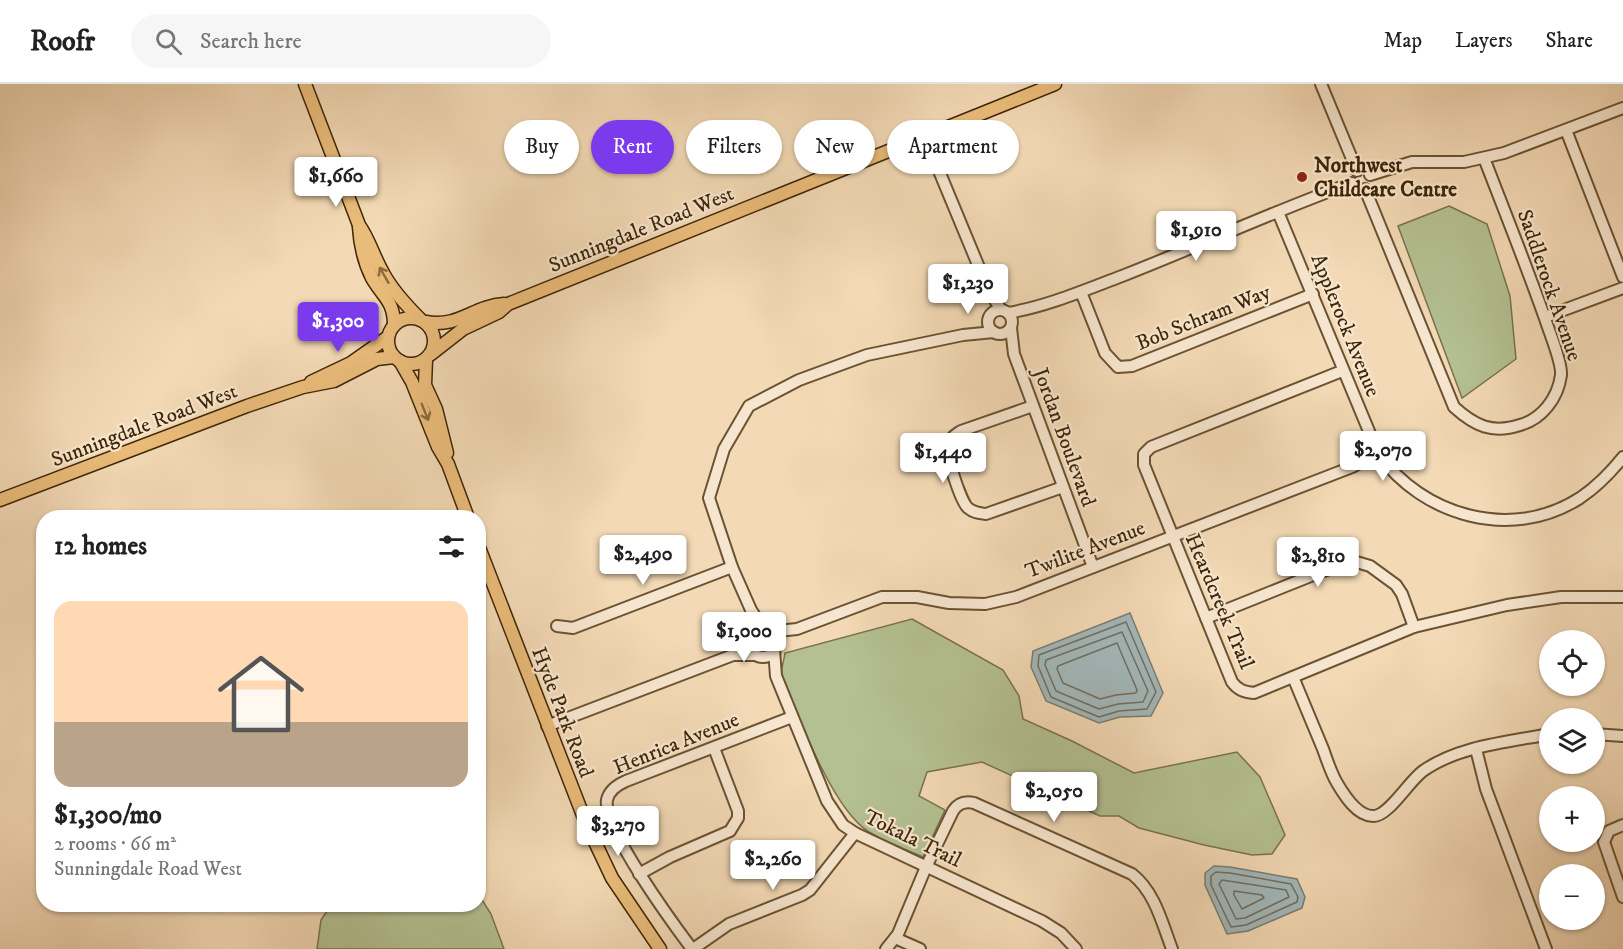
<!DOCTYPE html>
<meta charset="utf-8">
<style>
body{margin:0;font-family:"IM FELL DW Pica",serif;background:#f6f6f6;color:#222;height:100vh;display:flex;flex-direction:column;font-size:22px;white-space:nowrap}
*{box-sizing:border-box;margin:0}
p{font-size:20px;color:#767676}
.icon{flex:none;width:33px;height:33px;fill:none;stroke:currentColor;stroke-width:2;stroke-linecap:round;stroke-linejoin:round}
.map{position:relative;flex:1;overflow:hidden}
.side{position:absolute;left:36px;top:426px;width:450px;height:402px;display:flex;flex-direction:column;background:#fff;border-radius:24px;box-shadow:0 2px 4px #0004}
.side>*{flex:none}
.top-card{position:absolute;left:504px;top:36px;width:570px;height:54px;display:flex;gap:12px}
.fabs{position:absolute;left:1539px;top:546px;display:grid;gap:12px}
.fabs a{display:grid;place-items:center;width:66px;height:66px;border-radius:50%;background:#fff;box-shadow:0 2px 4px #0004;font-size:30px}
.price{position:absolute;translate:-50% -51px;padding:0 14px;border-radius:6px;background:#fff;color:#222;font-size:20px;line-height:39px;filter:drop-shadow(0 2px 3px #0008)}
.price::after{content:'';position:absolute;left:50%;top:36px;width:18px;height:14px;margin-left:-9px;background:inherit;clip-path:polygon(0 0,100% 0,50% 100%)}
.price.selected{background:#7c3aed;color:#fff}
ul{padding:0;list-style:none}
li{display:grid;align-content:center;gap:12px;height:318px;padding:0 18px}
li+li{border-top:2px solid #e0e0e0}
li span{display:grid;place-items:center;height:186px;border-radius:18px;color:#555}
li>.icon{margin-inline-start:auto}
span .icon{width:108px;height:108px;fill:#fffc;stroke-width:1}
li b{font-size:26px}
h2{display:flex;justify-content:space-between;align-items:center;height:72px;padding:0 18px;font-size:26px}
.chip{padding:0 21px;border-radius:27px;background:#fff;box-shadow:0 2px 4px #0004;font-size:21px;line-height:54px}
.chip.selected{background:#7c3aed;color:#fff}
header{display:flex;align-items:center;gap:36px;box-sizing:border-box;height:84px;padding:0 30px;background:#fff;border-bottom:2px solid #e0e0e0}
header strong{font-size:28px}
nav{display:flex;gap:33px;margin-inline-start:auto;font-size:21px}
.search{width:420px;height:54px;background:#f6f6f6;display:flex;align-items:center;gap:15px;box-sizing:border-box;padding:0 21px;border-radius:33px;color:#767676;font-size:22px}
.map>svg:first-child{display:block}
.green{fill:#b4c092;stroke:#79734c;stroke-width:1.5}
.water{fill:#a2b7ba;stroke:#7a7d72;stroke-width:1.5}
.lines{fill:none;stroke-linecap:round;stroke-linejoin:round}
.shore{stroke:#706e60;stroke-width:1.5}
.minor-casing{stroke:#6b5332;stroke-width:14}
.major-casing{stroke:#3e2606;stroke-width:15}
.minor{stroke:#f7e6cf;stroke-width:10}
.major{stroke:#eabc7a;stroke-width:12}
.oneway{stroke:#8b6a3a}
.poi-dot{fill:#8f2418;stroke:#f7e6cf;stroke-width:2}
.labels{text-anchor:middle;stroke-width:4.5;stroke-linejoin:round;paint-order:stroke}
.poi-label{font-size:21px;font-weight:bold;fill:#3e2606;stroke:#f7e6cf;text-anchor:start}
.street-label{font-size:21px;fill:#3e2606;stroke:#f7e6cf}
</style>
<header>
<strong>Roofr</strong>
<div class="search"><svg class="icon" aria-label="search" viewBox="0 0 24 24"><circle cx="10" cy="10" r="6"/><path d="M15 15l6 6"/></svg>Search here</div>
<nav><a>Map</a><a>Layers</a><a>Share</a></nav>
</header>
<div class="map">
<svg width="1623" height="865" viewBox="0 0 1623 865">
<rect width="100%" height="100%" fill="#f3d9b5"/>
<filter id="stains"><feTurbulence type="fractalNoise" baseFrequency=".00333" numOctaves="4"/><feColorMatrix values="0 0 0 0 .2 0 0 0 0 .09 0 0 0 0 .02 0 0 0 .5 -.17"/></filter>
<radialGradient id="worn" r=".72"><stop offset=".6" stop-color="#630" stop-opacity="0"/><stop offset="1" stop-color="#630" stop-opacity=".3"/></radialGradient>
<g class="green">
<polygon points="1449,122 1487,140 1510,212 1516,275 1462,314 1398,142"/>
<path d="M912 535 1003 586 1019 612 1023 635 1072 657 1134 689 1237 668 1260 693 1285 751 1272 770 1252 771 1204 761 1139 744 1119 732H1100L982 678 927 688 919 712 945 726 923 773C905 765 885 758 869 748 832 725 798 631 781 589L785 569Z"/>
<polygon points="479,811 491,830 504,865 317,865 321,836 331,821 478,820"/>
</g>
<g class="water">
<polygon points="1130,529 1163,609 1151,632 1120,633 1099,639 1046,617 1031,583 1033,567"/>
<polygon points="1214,782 1230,783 1297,795 1305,813 1302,824 1248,847 1227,850 1205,801 1205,789"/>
</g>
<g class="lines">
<g class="shore">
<polygon points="1126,538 1156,608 1147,625 1119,627 1099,633 1051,613 1038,582 1039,571"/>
<polygon points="1122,548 1148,607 1143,618 1118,620 1099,625 1056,607 1045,581 1046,576"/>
<polygon points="1117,559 1137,606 1136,609 1116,611 1100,615 1063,599 1057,585 1058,582"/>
<polygon points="1216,788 1230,789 1291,800 1298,813 1297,818 1246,841 1231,843 1211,801 1211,792"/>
<polygon points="1222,796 1286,806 1289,813 1245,834 1236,835 1219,800"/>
<polygon points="1234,807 1262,811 1264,814 1242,825 1234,811"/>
</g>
<defs>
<g id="minor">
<polyline points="1321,0 1357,87"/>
<polyline points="1566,46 1623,193"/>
<polyline points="925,53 988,205 1001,226"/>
<polyline points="1370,91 1412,78 1464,78 1504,69 1623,24"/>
<path d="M1365 105 1454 323C1475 342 1492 350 1520 341 1542 335 1558 314 1561 291 1562 281 1553 257 1549 246 1529 188 1506 131 1484 74"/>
<path d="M1278 128 1378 369C1422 432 1512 458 1580 414 1596 403 1611 388 1623 373"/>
<polyline points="1081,208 1105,269 1118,283 1132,282 1313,210"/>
<circle cx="1000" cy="238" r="12"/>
<path d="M1008 229C1048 222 1085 206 1122 192 1199 162 1274 127 1352 99"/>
<polyline points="1545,233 1623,204"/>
<polyline points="1011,244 1014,270 1093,483"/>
<path d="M1342 287 1151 363 1144 370V381L1232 598C1238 606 1244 608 1254 609L1414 543 1507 521 1561 513H1623"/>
<path d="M1033 322 961 347C955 351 950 354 948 361 945 370 961 418 968 424 974 429 979 429 986 430L1063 403"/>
<polyline points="1206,534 1323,487 1353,477 1370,482 1396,501 1402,510 1414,543"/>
<polyline points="557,542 573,544 732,483"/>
<polyline points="764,546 751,526 732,483 709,414 724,365 749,322 799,296 867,271 963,251 994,248"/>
<circle cx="763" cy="560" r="13"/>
<polyline points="768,548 797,545 882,513 917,513 949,519 985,520 1016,513 1352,383 1378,369"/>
<polyline points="774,566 776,592 827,717 843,741 855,749 1042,837 1061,849 1076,865"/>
<path d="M1293 593C1303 617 1313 641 1323 665 1327 676 1331 689 1337 699 1344 711 1357 732 1373 732 1388 733 1409 697 1423 687 1458 662 1508 658 1550 650"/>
<polyline points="547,642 733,571 755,571"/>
<polyline points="1594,650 1623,652"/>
<polyline points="1476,665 1486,705 1546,865"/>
<polyline points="1623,741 1609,747 1604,758 1623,813"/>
<polyline points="639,790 670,773 730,747 738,734 738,727 714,664"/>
<polyline points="895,854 920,865"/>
<path d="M692 865C674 841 602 743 607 716 609 706 617 701 626 697L792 633"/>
<polyline points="693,865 729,840 802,811 810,806 855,749"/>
<path d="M886 865 898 850 926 783 953 727C958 719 965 717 974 719L1132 790C1155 808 1162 839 1172 865"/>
</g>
<g id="major">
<path d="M305 0 359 141C369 155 373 171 382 187 391 205 405 220 420 235"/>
<path d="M359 143C360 160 364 178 372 194 383 213 394 217 394 241"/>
<circle cx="411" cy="257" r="23"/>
<path d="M426 238C459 244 473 222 504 220"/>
<polyline points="431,270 463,245 499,228 508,220 1055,0"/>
<polyline points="426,275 425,301 436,325 447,369"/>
<polyline points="400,277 412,298 438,363 448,380 468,434"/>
<polyline points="311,298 351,279 388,253"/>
<polyline points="0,416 247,322 303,303 334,297 377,275 394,273"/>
<polyline points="478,461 586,739 612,794 660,865"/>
</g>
</defs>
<use href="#minor" class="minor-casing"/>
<use href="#major" class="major-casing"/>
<use href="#minor" class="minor"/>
<use href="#major" class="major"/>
</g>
<defs><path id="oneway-shaft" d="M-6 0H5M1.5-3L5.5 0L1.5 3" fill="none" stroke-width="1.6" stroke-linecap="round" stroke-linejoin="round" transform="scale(1.5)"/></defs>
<g class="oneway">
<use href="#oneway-shaft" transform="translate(384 191) rotate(-120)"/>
<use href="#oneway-shaft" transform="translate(425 328) rotate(68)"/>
</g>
<circle class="poi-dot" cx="1302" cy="93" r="6"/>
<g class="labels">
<g class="poi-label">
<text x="1314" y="88">Northwest<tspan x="1314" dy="24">Childcare Centre</tspan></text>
</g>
<g class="street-label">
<text transform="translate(641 145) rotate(-22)" y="7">Sunningdale Road West</text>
<text transform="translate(1550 201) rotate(71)" y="7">Saddlerock Avenue</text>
<text transform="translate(1203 233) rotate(-22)" y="7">Bob Schram Way</text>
<text transform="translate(1346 241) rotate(68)" y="7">Applerock Avenue</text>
<text transform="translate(144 341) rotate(-21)" y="7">Sunningdale Road West</text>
<text transform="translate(1065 353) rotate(70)" y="7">Jordan Boulevard</text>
<text transform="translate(1085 465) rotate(-21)" y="7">Twilite Avenue</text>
<text transform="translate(1220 517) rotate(67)" y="7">Heardcreek Trail</text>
<text transform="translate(563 628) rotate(69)" y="7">Hyde Park Road</text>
<text transform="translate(676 659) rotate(-22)" y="7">Henrica Avenue</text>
<text transform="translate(913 754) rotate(26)" y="7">Tokala Trail</text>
</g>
</g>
<rect width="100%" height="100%" filter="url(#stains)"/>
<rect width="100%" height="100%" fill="url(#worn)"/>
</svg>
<div class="fabs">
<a><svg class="icon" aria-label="locate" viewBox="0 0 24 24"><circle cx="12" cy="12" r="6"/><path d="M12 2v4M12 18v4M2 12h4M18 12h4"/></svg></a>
<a><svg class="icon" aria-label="layers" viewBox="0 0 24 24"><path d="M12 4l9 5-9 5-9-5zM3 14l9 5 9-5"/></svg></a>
<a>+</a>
<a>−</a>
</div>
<b class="price" style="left:336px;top:124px">$1,660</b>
<b class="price" style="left:1196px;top:178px">$1,910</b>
<b class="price" style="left:968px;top:231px">$1,230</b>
<b class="price selected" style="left:338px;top:269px">$1,300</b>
<b class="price" style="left:1383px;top:398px">$2,070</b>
<b class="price" style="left:943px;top:400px">$1,440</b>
<b class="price" style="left:643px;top:502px">$2,490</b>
<b class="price" style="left:1318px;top:504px">$2,810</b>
<b class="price" style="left:744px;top:579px">$1,000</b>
<b class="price" style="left:1054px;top:739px">$2,050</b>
<b class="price" style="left:618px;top:773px">$3,270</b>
<b class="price" style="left:773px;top:807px">$2,260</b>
<div class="top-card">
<a class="chip">Buy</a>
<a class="chip selected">Rent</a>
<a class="chip">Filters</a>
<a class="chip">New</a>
<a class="chip">Apartment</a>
</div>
<section class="side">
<h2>12 homes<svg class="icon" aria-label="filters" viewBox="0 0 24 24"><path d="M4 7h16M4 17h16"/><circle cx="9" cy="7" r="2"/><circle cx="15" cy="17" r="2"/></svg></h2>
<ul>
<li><span style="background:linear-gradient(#ffd9b3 65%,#b9a48a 0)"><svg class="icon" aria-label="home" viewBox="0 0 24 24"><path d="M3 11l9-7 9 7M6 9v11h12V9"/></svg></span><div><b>$1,300/mo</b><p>2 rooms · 66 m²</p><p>Sunningdale Road West</p></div></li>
</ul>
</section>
</div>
